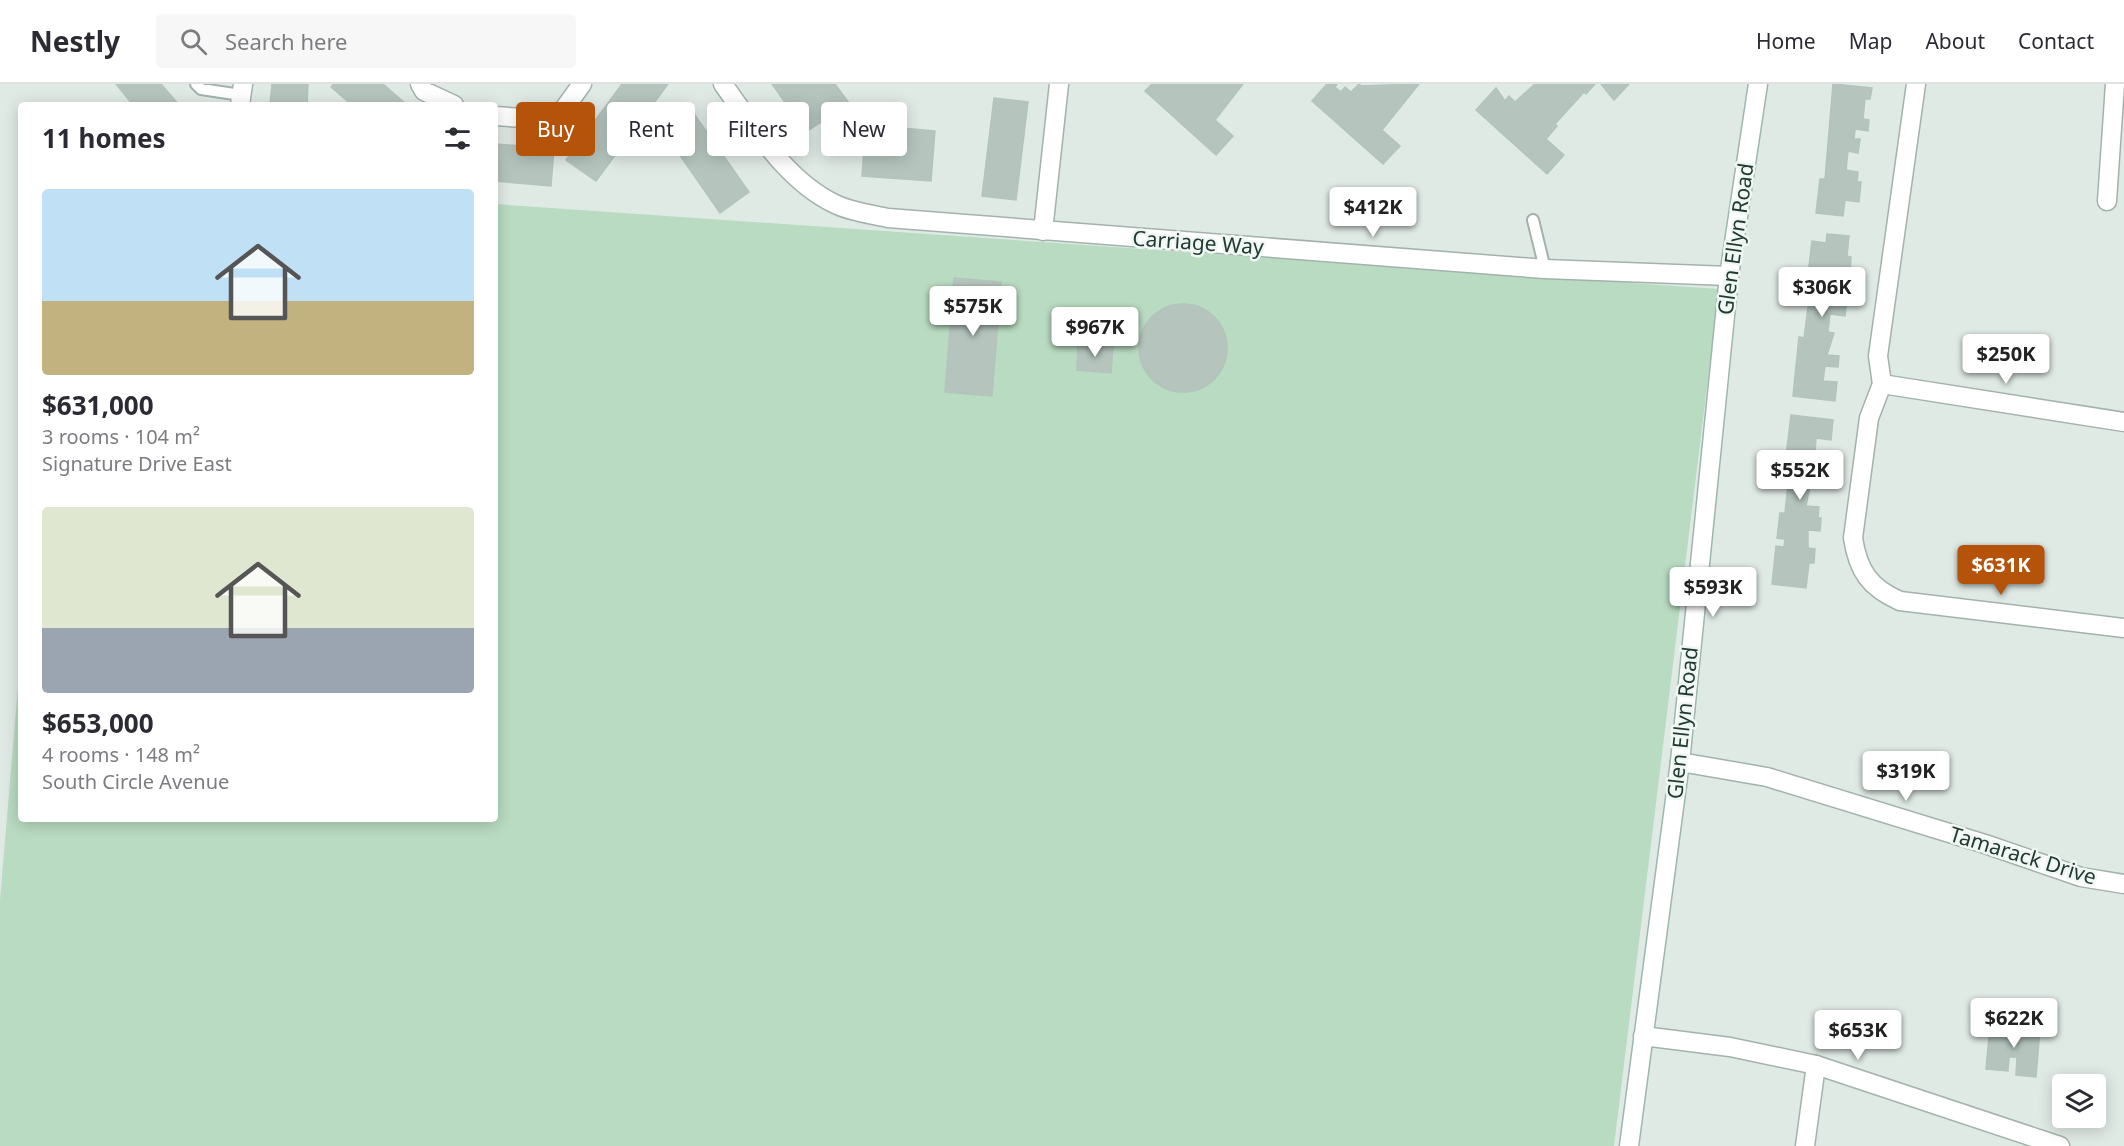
<!DOCTYPE html>
<meta charset="utf-8">
<style>
body{margin:0;font-family:"Noto Sans",sans-serif;background:#f7f7f7;color:#2b2b33;height:100vh;display:flex;flex-direction:column;font-size:22px;white-space:nowrap}
*{box-sizing:border-box;margin:0}
p{font-size:20px;color:#7c7c81}
.icon{flex:none;width:33px;height:33px;fill:none;stroke:currentColor;stroke-width:2;stroke-linecap:round;stroke-linejoin:round}
.map{position:relative;flex:1;overflow:hidden}
.drawer{position:absolute;left:18px;top:18px;width:480px;height:720px;display:flex;flex-direction:column;background:#fff;border-radius:6px;box-shadow:0 3px 15px #0003}
.drawer>*{flex:none}
.banner{position:absolute;left:516px;top:18px;width:570px;height:54px;display:flex;gap:12px}
.fabs{position:absolute;left:2052px;top:990px;display:grid;gap:12px}
.fabs a{display:grid;place-items:center;width:54px;height:54px;border-radius:6px;background:#fff;box-shadow:0 3px 15px #0003;font-size:30px}
.price{position:absolute;translate:-50% -51px;padding:0 14px;border-radius:6px;background:#fff;color:#222;font-size:20px;line-height:39px;filter:drop-shadow(0 2px 3px #0008)}
.price::after{content:'';position:absolute;left:50%;top:36px;width:18px;height:14px;margin-left:-9px;background:inherit;clip-path:polygon(0 0,100% 0,50% 100%)}
.price.selected{background:#b45309;color:#fff}
ul{padding:0;list-style:none}
li{display:grid;align-content:center;gap:12px;height:318px;padding:0 24px}
li span{display:grid;place-items:center;height:186px;border-radius:6px;color:#555}
li>.icon{margin-inline-start:auto}
span .icon{width:108px;height:108px;fill:#fffc;stroke-width:1}
li b{font-size:26px}
h2{display:flex;justify-content:space-between;align-items:center;height:72px;padding:0 24px;font-size:26px}
.tag{padding:0 21px;border-radius:6px;background:#fff;box-shadow:0 3px 15px #0003;font-size:21px;line-height:54px}
.tag.selected{background:#b45309;color:#fff}
header{display:flex;align-items:center;gap:36px;box-sizing:border-box;height:84px;padding:0 30px;background:#fff;border-bottom:2px solid #e1e1e2}
header strong{font-size:28px}
nav{display:flex;gap:33px;margin-inline-start:auto;font-size:21px}
.search{width:420px;height:54px;background:#f7f7f7;display:flex;align-items:center;gap:15px;box-sizing:border-box;padding:0 21px;border-radius:6px;color:#7c7c81;font-size:22px}
.map>svg:first-child{display:block}
.green{fill:#b9dbc1}
.building{fill:#b5c5be;stroke:#b2c4bc;stroke-width:1.5}
.lines{fill:none;stroke-linecap:round;stroke-linejoin:round}
.lane-casing{stroke:#a3b2ac;stroke-width:14}
.street-casing{stroke:#a3b2ac;stroke-width:21}
.secondary-casing{stroke:#9fb6ad;stroke-width:21}
.lane{stroke:#fff;stroke-width:10}
.street{stroke:#fff;stroke-width:18}
.secondary{stroke:#fff;stroke-width:18}
.labels{text-anchor:middle;stroke-width:5;stroke-linejoin:round;paint-order:stroke}
.street-label{font-size:21px;fill:#213a33;stroke:#f0f7f3}
</style>
<header>
<strong>Nestly</strong>
<div class="search"><svg class="icon" aria-label="search" viewBox="0 0 24 24"><circle cx="10" cy="10" r="6"/><path d="M15 15l6 6"/></svg>Search here</div>
<nav><a>Home</a><a>Map</a><a>About</a><a>Contact</a></nav>
</header>
<div class="map">
<svg width="2124" height="1062" viewBox="0 0 2124 1062">
<rect width="100%" height="100%" fill="#e0eae5"/>
<polygon class="green" points="495,120 1719,205 1614,1062 0,1062 0,816 21,566 21,735 495,735"/>
<g class="building">
<polygon points="116,0 161,0 179,21 133,21"/>
<polygon points="272,0 308,0 307,21 270,21"/>
<polygon points="334,0 383,0 407,21 352,21 331,3"/>
<polygon points="622,0 668,0 596,97 566,76"/>
<polygon points="772,0 835,0 849,19 806,48"/>
<polygon points="1152,0 1243,0 1215,36 1233,52 1216,71 1145,7"/>
<polygon points="1327,0 1337,0 1335,3 1341,8 1345,3 1351,8 1359,0 1361,2 1419,0 1382,46 1400,62 1383,80 1312,17"/>
<polygon points="1535,0 1595,0 1586,10 1584,8 1555,40 1557,42 1546,55 1564,71 1547,90 1476,26 1496,4 1505,17 1509,12 1515,18"/>
<polygon points="1601,0 1629,0 1614,16"/>
<polygon points="1833,0 1872,4 1870,15 1865,15 1863,35 1869,36 1868,47 1855,45 1854,55 1860,55 1858,69 1848,67 1846,86 1858,88 1857,98 1861,98 1859,118 1845,116 1843,132 1816,129 1820,95 1825,95"/>
<polygon points="994,14 1028,18 1016,116 982,112"/>
<polygon points="692,27 749,108 720,129 663,47"/>
<polygon points="866,41 935,47 931,97 862,92"/>
<polygon points="495,60 554,64 551,102 495,97"/>
<polygon points="1827,150 1849,152 1847,172 1851,173 1850,187 1843,186 1842,196 1837,196 1836,207 1848,208 1845,232 1830,230 1828,248 1834,249 1827,271 1839,272 1838,283 1825,282 1823,297 1837,298 1835,317 1793,312 1799,253 1804,254 1809,216 1804,215 1807,189 1817,190 1818,183 1809,182 1812,157 1826,159"/>
<polygon points="954,194 1001,198 992,312 945,308"/>
<circle cx="1183" cy="264" r="44"/>
<polygon points="1078,260 1113,262 1111,289 1077,286"/>
<polygon points="1791,331 1833,336 1831,356 1816,354 1815,368 1828,370 1826,382 1815,381 1816,403 1810,402 1806,422 1819,423 1818,434 1821,434 1820,447 1808,446 1808,464 1815,465 1814,479 1809,479 1806,504 1772,500 1776,462 1784,463 1785,455 1777,454 1780,429 1785,429 1789,390 1784,389"/>
<polygon points="1990,941 2040,945 2036,993 2016,991 2017,973 2009,973 2008,987 1986,985"/>
</g>
<g class="lines">
<defs>
<g id="lane">
<polyline points="196,0 201,5 241,11"/>
<polyline points="1533,136 1545,185"/>
</g>
<g id="street">
<polyline points="420,0 424,7 454,21"/>
<path d="M723 0C754 43 785 96 835 120 851 128 871 130 888 134L1545 185 1729 192"/>
<path d="M1916 0 1878 272 1882 300 1869 334 1853 454C1858 487 1870 504 1900 517L2124 544"/>
<polyline points="240,21 243,0"/>
<polyline points="495,32 538,35 558,33 582,0"/>
<polyline points="2107,117 2115,0"/>
<polyline points="1043,147 1059,0"/>
<polyline points="1882,300 2124,338"/>
<polyline points="1680,678 1767,693 1985,760 2081,793 2124,800"/>
<polyline points="1643,952 1730,963 1816,981 2060,1062"/>
<polyline points="1805,1062 1816,981"/>
</g>
<polyline id="secondary" points="1629,1062 1680,678 1729,192 1758,0"/>
</defs>
<use href="#lane" class="lane-casing"/>
<use href="#street" class="street-casing"/>
<use href="#secondary" class="secondary-casing"/>
<use href="#lane" class="lane"/>
<use href="#street" class="street"/>
<use href="#secondary" class="secondary"/>
</g>
<g class="labels">
<g class="street-label">
<text transform="translate(1736 155) rotate(-82)" y="7">Glen Ellyn Road</text>
<text transform="translate(1198 159) rotate(4)" y="7">Carriage Way</text>
<text transform="translate(1683 639) rotate(-84)" y="7">Glen Ellyn Road</text>
<text transform="translate(2023 772) rotate(17)" y="7">Tamarack Drive</text>
</g>
</g>
</svg>
<div class="fabs">
<a><svg class="icon" aria-label="layers" viewBox="0 0 24 24"><path d="M12 4l9 5-9 5-9-5zM3 14l9 5 9-5"/></svg></a>
</div>
<b class="price" style="left:1373px;top:154px">$412K</b>
<b class="price" style="left:1822px;top:234px">$306K</b>
<b class="price" style="left:973px;top:253px">$575K</b>
<b class="price" style="left:1095px;top:274px">$967K</b>
<b class="price" style="left:2006px;top:301px">$250K</b>
<b class="price" style="left:1800px;top:417px">$552K</b>
<b class="price selected" style="left:2001px;top:512px">$631K</b>
<b class="price" style="left:1713px;top:534px">$593K</b>
<b class="price" style="left:1906px;top:718px">$319K</b>
<b class="price" style="left:2014px;top:965px">$622K</b>
<b class="price" style="left:1858px;top:977px">$653K</b>
<div class="banner">
<a class="tag selected">Buy</a>
<a class="tag">Rent</a>
<a class="tag">Filters</a>
<a class="tag">New</a>
</div>
<section class="drawer">
<h2>11 homes<svg class="icon" aria-label="filters" viewBox="0 0 24 24"><path d="M4 7h16M4 17h16"/><circle cx="9" cy="7" r="2"/><circle cx="15" cy="17" r="2"/></svg></h2>
<ul>
<li><span style="background:linear-gradient(#bfe0f5 60%,#c2b280 0)"><svg class="icon" aria-label="home" viewBox="0 0 24 24"><path d="M3 11l9-7 9 7M6 9v11h12V9"/></svg></span><div><b>$631,000</b><p>3 rooms · 104 m²</p><p>Signature Drive East</p></div></li>
<li><span style="background:linear-gradient(#dfe7d0 65%,#9aa5b1 0)"><svg class="icon" aria-label="home" viewBox="0 0 24 24"><path d="M3 11l9-7 9 7M6 9v11h12V9"/></svg></span><div><b>$653,000</b><p>4 rooms · 148 m²</p><p>South Circle Avenue</p></div></li>
</ul>
</section>
</div>
